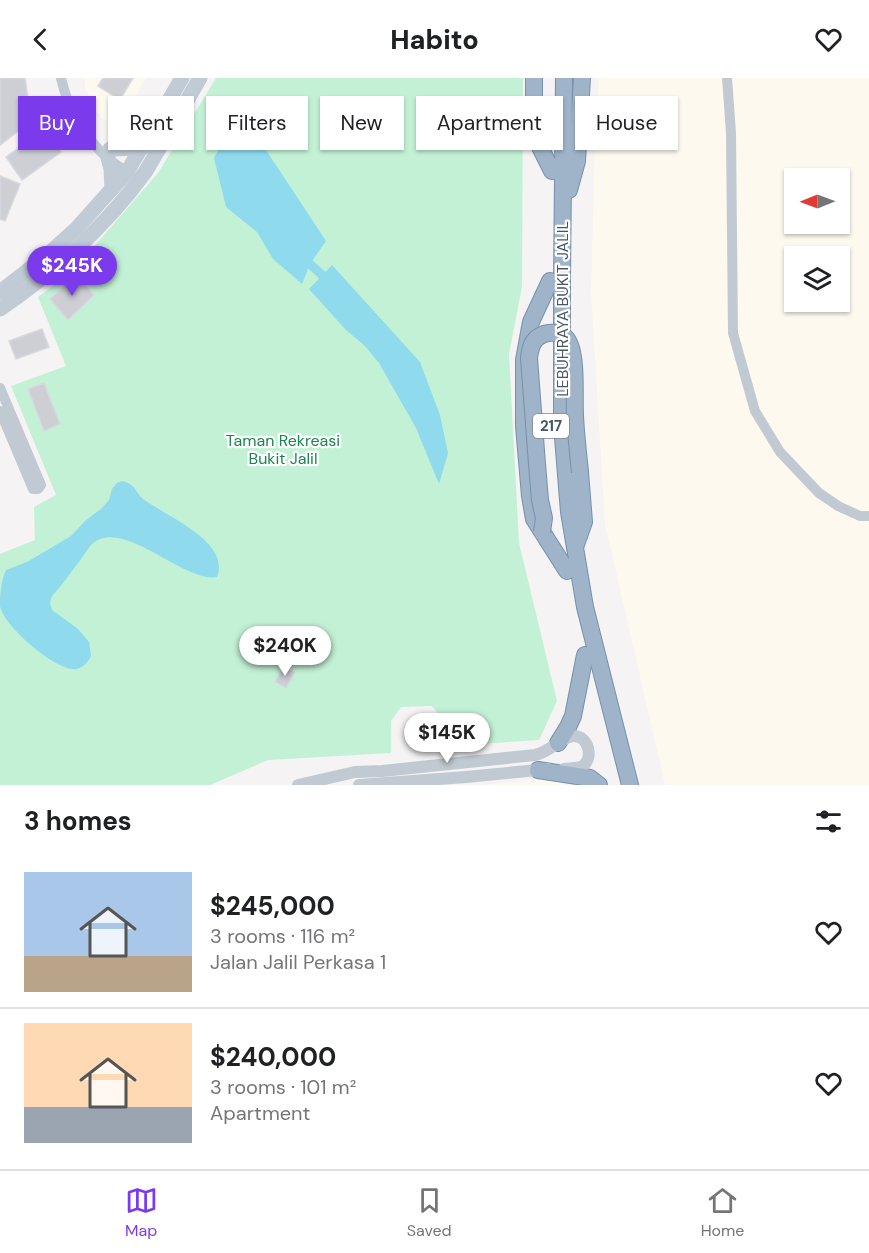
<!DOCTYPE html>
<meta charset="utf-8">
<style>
body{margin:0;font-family:"DM Sans",sans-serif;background:#f6f6f6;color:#202124;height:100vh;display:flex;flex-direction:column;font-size:22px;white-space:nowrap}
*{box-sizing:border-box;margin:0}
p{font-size:20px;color:#757577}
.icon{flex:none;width:33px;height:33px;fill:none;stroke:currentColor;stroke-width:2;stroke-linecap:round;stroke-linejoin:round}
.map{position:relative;height:707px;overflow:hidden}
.details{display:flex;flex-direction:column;background:#fff;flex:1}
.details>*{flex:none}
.hud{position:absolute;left:18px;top:18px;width:834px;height:54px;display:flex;gap:12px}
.needle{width:39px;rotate:269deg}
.controls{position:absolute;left:784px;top:90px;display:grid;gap:12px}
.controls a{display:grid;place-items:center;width:66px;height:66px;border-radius:0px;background:#fff;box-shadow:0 2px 4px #0004;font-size:30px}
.price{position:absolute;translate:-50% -51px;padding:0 14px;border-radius:21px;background:#fff;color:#222;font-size:20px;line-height:39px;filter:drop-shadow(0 2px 3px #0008)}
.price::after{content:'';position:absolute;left:50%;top:36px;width:18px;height:14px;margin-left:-9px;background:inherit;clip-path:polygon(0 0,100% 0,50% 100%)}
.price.current{background:#7c3aed;color:#fff}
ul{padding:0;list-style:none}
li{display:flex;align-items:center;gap:18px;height:150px;padding:0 24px}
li+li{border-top:2px solid #e0e0e0}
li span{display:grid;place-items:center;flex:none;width:168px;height:120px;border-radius:0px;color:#555}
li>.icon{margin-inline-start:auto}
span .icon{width:72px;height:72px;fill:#fffc;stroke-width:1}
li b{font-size:26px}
h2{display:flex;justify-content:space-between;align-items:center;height:72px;padding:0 24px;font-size:26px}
.chip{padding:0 21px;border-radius:0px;background:#fff;box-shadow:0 2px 4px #0004;font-size:21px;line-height:54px}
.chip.current{background:#7c3aed;color:#fff}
header{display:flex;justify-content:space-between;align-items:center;height:78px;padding:0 24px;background:#fff;font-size:27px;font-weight:800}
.menu{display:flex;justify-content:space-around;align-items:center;height:84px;border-top:2px solid #e0e0e0;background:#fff;font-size:16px;color:#757577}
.menu a{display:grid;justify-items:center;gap:3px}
.menu .current{color:#7c3aed}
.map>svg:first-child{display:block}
.commercial{fill:#fdf9ef;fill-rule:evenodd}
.green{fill:#c3f1d5}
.water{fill:#90daee}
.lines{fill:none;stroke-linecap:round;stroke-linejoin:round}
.canal{stroke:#90daee;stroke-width:9}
.building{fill:#cdcfd5;stroke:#d7d9de;stroke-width:1.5}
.trunk-casing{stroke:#7690ad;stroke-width:18}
.minor{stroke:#c1cad2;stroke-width:10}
.tertiary{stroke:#c1cad2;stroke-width:12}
.secondary{stroke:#c1cbd6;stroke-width:15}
.trunk{stroke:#9fb4c9;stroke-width:16}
.trunk-bridge-casing{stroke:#7690ad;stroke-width:18;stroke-linecap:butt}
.trunk-bridge{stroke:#9fb4c9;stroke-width:16}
.labels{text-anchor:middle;stroke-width:4.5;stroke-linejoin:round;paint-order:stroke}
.shield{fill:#fff;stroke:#808990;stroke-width:1.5}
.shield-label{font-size:15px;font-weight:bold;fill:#4a5661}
.street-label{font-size:16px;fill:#4a5661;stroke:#fff}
.park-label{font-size:16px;fill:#17864f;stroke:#fff}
</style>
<header><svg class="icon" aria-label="back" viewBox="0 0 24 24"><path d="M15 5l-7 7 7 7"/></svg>Habito<svg class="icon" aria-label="heart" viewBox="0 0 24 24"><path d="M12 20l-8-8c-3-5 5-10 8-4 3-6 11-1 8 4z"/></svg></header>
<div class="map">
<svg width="869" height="707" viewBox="0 0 869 707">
<rect width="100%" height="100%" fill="#f5f3f3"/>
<g class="commercial">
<polygon points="84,0 146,0 128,32 120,42 112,44 101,40 92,25 85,10"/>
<path d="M599 0H869V707H665L605 446 591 214 595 60ZM795 100H840V146H795ZM795 178H840V224H795Z"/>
<polygon points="555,700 565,707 485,707"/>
</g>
<polygon class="green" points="216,0 523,0 522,209 509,276 519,465 557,623 539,662 463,667 432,628 401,629 391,643 391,675 268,682 210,707 0,707 0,476 35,462 34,429 56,417 11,308 66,288 38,219 71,195 158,95"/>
<g class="water">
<polygon points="232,38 247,43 326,163 310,186 302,206 273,181 257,154 226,129 214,80 229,52"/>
<polygon points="332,187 420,284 440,337 448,375 439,406 416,350 379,285 365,268 346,252 309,211"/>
<path d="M122 403C137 406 135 416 146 423 167 438 220 460 219 490 219 493 218 496 217 499 184 505 122 438 92 466 87 471 83 479 78 485 70 496 62 507 52 518L50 524 52 532 78 551 89 564 91 578C88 584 84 589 77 591 58 595 3 548 0 528 0 516 1 503 6 492L27 484 71 458 86 442 101 431 109 422 112 411 117 405Z"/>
</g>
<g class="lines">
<polyline class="canal" points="310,186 323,198"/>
</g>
<g class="building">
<polygon points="0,0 25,0 31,42 29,45 0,67"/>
<polygon points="103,0 133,0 120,22 98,8"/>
<polygon points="44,52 61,74 22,102 6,79"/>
<polygon points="0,98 20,106 5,143 0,141"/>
<polygon points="76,197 94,217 68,242 50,221"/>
<polygon points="42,251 49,269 16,281 9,263"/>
<polygon points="44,305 60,346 44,353 28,311"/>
<polygon points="284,588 295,594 286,610 275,604"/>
</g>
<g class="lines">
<defs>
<g id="trunk">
<polyline points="534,0 534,43 540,69 552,93"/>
<polyline points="564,0 562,201 562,347 569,434 585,529 630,707"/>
<polyline points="569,112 577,83 582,0"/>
<polyline points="550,203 531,244 524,282 524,348 530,418 534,441 567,493"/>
<polyline points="575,469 584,444 580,394"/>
<polyline points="558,665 568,649 573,638 585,577"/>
<polyline points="538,692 590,700 599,707"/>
</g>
</defs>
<use href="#trunk" class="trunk-casing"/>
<g class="minor">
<path d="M61 0C68 30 80 51 101 74 108 82 119 88 127 94"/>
<polyline points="727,0 731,55 733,255 755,333 780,374 819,415 838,428 860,438 869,438"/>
<polyline points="0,310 41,407 38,411 33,411 0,333"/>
</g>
<g class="tertiary">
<path d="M298 707 355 694 382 693 535 677C550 674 563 658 574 658 588 658 594 679 583 688 578 691 570 690 564 691"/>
<polyline points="359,707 466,699 547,691"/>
</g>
<g class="secondary">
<polyline points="110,71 142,70"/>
<polyline points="108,80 111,91 112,111"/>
<polyline points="0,214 46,178 77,150 127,94 182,0"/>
<path d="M0 231C56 193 106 148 146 93L200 0"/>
</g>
<use href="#trunk" class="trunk"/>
<defs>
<path id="trunk-bridge" d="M542 454 544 440 540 422 537 386 529 280C530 272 531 265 537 260 547 252 564 253 569 265 577 280 574 320 575 338 576 357 578 375 580 394"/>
</defs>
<use href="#trunk-bridge" class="trunk-bridge-casing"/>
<use href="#trunk-bridge" class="trunk-bridge"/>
</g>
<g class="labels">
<rect class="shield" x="533" y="336" width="36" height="24" rx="4.5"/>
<g class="shield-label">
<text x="551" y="353">217</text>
</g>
<g class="street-label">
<text transform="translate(562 231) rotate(-90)" y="6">LEBUHRAYA BUKIT JALIL</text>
</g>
<g class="park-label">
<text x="283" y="368">Taman Rekreasi<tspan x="283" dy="18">Bukit Jalil</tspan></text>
</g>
</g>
</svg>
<div class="controls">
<a><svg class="needle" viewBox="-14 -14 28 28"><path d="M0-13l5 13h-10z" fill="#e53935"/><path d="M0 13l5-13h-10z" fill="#757577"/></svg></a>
<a><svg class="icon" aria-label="layers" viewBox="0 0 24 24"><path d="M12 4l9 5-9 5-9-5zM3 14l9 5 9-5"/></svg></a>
</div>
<b class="price current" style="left:72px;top:219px">$245K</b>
<b class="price" style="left:285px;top:599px">$240K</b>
<b class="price" style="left:447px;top:686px">$145K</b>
<div class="hud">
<a class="chip current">Buy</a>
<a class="chip">Rent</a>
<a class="chip">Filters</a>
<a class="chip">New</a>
<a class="chip">Apartment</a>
<a class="chip">House</a>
</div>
</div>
<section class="details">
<h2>3 homes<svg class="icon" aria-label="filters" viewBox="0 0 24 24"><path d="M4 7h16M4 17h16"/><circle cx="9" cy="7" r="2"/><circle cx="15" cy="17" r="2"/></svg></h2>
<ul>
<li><span style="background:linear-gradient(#a9c7e8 70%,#b9a48a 0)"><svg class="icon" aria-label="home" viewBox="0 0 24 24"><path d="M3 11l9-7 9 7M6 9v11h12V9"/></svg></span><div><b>$245,000</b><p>3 rooms · 116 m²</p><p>Jalan Jalil Perkasa 1</p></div><svg class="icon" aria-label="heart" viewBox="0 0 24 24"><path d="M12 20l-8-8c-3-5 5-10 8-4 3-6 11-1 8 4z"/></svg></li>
<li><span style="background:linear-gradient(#ffd9b3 70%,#9aa5b1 0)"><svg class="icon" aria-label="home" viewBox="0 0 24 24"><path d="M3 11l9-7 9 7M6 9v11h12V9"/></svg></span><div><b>$240,000</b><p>3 rooms · 101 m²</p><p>Apartment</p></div><svg class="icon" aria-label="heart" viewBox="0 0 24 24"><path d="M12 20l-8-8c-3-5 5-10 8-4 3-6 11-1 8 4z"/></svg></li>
</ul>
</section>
<nav class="menu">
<a class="current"><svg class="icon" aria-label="map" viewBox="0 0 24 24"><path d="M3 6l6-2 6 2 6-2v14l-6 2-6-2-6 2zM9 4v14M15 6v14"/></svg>Map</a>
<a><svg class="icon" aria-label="saved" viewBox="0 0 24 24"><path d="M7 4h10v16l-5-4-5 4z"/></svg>Saved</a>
<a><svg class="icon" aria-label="home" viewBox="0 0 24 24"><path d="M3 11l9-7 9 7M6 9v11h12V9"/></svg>Home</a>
</nav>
